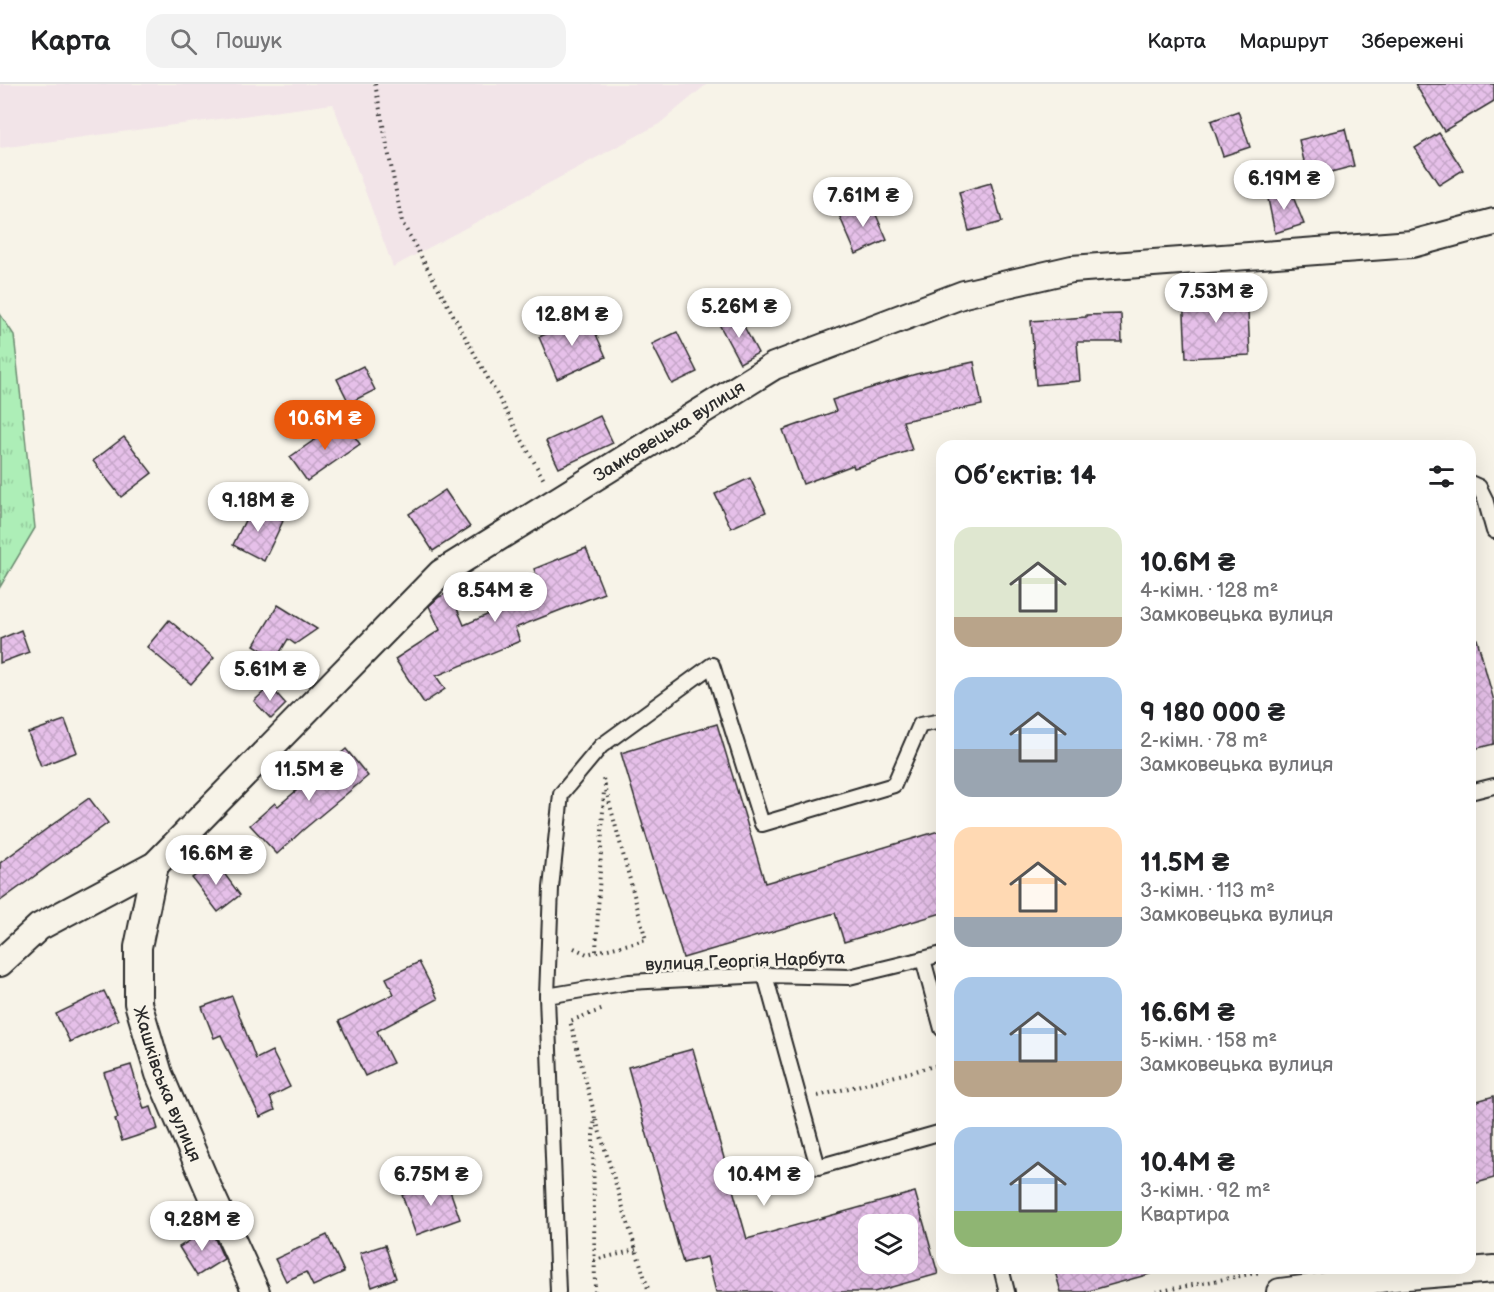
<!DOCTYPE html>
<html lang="uk">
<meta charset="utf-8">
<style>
body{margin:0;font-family:"Balsamiq Sans",sans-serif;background:#f2f2f2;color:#202124;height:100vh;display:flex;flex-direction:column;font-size:22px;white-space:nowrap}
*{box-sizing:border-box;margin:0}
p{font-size:20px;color:#757577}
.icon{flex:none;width:33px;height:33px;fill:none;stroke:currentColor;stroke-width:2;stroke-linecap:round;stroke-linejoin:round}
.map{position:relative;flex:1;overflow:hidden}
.details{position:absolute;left:936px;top:356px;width:540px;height:834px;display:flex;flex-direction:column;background:#fff;border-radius:18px;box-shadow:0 6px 24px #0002}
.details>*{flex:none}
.tools{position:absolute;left:858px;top:1130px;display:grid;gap:12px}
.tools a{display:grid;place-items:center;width:60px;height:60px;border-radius:12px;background:#fff;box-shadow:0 6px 24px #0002;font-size:30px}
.price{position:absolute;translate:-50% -51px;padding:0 14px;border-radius:21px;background:#fff;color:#222;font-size:20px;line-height:39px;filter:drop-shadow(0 2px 3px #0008)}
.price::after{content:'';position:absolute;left:50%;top:36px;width:18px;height:14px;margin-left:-9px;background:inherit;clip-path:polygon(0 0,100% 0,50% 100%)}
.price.current{background:#ea580c;color:#fff}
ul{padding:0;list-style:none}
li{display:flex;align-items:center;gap:18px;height:150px;padding:0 18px}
li span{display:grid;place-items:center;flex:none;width:168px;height:120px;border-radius:18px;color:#555}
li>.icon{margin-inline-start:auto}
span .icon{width:72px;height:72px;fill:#fffc;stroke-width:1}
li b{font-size:26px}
h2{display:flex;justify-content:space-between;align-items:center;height:72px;padding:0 18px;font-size:26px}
header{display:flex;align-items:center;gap:36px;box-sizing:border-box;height:84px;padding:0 30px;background:#fff;border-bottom:2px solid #e0e0e0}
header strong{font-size:28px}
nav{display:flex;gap:33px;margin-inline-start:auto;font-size:21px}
.search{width:420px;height:54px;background:#f2f2f2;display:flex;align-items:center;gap:15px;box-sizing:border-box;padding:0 21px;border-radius:18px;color:#757577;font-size:22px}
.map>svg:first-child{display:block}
.built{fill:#f2e4e8}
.grass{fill:url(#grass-tufts);stroke:#6c8c71;stroke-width:1.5}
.building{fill:url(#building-cross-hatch);stroke:#2b2b2b;stroke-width:1.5;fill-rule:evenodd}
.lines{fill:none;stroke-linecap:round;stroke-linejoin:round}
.lane-casing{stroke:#2b2b2b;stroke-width:18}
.street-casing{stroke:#2b2b2b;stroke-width:30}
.path{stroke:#2b2b2b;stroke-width:4;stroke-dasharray:1.5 4.5;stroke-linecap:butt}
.lane{stroke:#f7f3e8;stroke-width:14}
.street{stroke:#f7f3e8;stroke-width:26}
.labels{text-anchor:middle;stroke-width:5;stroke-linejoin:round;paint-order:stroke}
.street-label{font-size:18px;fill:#2b2b2b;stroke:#f7f3e8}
</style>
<header>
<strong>Карта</strong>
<div class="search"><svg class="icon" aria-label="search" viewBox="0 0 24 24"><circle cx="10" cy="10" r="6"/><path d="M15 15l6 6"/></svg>Пошук</div>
<nav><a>Карта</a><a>Маршрут</a><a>Збережені</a></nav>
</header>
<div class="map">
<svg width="1494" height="1208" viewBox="0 0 1494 1208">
<defs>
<pattern id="grass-tufts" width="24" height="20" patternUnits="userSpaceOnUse" patternTransform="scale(1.5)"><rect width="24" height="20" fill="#adeeb7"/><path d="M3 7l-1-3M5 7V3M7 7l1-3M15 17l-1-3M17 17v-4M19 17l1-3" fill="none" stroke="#95cc9e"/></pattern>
<pattern id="building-cross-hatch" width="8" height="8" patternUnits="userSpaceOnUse" patternTransform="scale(1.5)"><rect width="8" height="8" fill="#e6c0e9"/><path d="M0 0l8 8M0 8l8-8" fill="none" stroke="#c5a5c8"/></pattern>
</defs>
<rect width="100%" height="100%" fill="#f7f3e8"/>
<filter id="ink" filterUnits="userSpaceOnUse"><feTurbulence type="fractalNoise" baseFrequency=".0167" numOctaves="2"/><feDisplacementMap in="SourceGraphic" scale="12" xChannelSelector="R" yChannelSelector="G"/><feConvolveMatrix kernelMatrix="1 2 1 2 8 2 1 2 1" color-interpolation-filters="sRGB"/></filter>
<g filter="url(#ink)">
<polygon class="built" points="0,0 707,0 659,40 393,183 333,20 0,64"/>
<polygon class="grass" points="0,230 14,251 35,444 0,503"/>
<g class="building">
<polygon points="1415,0 1494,0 1494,17 1444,47"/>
<polygon points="1238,27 1250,63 1223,72 1211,37"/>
<polygon points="1345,45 1354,82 1308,94 1299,56"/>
<polygon points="1439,49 1463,86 1439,101 1415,64"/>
<polygon points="991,99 1002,138 969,147 959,108"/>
<polygon points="1290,105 1304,140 1275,149 1267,110"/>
<polygon points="870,117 887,156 856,170 839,131"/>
<polygon points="1247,206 1250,271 1186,274 1183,209"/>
<polygon points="1121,230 1122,258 1077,258 1080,297 1036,301 1031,237 1086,233 1086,231"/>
<polygon points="738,231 758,269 740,279 719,240"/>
<polygon points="588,232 606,273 557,295 539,253"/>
<polygon points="677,248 697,288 672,300 652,260"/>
<polygon points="974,278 982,321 903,337 912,366 854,384 853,381 803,400 783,346 836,327 832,316 916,290"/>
<polygon points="363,282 375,306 349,319 337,295"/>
<polygon points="600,332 613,359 559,384 546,357"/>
<polygon points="343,336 360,360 307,397 290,373"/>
<polygon points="124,353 152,389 121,413 93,377"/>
<polygon points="750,394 766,428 731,444 715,410"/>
<polygon points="445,406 470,443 433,467 409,430"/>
<polygon points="252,422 283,437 264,477 233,461"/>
<polygon points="586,464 604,509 515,544 520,557 436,592 445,605 424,619 395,575 440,546 429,522 439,513 450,508 464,541 542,507 534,485"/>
<polygon points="278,521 317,545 295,560 288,555 276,575 254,561"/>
<polygon points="169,536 214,574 191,600 147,563"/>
<polygon points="21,546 29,568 0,579 0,555"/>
<polygon points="1477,555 1494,617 1494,660 1470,666 1470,556"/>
<polygon points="270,602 286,620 271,635 254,617"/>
<polygon points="65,636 77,668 41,682 28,649"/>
<polygon points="717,640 765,799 942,746 942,829 844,858 835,829 683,874 621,669"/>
<polygon points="346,665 368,692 303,746 277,770 250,741 275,719 278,722"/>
<polygon points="89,714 108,739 0,817 0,779"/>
<polygon points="215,777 240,811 218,828 192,794"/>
<polygon points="419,878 438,915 377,947 393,979 365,992 339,937 394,910 386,894"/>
<polygon points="104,907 118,936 70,958 56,930"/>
<polygon points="232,912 256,975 272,967 290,1003 270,1013 275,1026 260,1033 221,951 214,954 202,923"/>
<path d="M693 965 747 1155 915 1108 938 1190 874 1208H716L707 1173 683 1179 628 983ZM868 1140H908V1179H868Z"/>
<polygon points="131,981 144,1025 151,1023 158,1045 122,1057 115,1035 118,1034 104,989"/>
<polygon points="1494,1012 1494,1094 1470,1101 1470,1019"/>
<polygon points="446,1095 460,1135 416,1151 402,1111"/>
<polygon points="210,1144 224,1175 197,1192 179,1163"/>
<polygon points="327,1151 344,1188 313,1202 306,1188 286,1197 275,1175"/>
<polygon points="385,1161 396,1194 372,1203 360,1169"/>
<polygon points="1054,1184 1149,1184 1150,1190 1085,1208 1061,1208"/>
</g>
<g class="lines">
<defs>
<g id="lane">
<polyline points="1470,399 1479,403 1485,415 1494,447"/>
<polyline points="1470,708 1494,702"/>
<polyline points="923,875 942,945"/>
<polyline points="765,891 818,1083 942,1048"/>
<polyline points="547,912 629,898 765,891 849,893 923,875 942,870"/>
<polyline points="1001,1184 1007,1208"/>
<polyline points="558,1208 547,912 551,804 561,710 601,662 712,581 762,740 894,701 920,641 942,637"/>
</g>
<g id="street">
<path id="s1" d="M155 781 138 863V919L159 990 210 1108 256 1208"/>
<path id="s2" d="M0 879 39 843 155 781 441 489 774 282 964 210 1072 185 1412 160 1494 138"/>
<polyline points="1280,1208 1395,1193 1494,1185"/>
</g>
</defs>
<use href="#lane" class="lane-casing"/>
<use href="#street" class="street-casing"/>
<g class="path">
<polyline points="375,0 402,138 544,396"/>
<polyline points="574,864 587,870 646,856 602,691"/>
<polyline points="596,867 604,706"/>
<polyline points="818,1012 942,980"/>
<polyline points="596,1036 649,1208"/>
<polyline points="594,1176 636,1166"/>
<polyline points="595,1208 593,1052 595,1032 570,937 604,925"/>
<polyline points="1156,1208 1261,1188"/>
</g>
<use href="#lane" class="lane"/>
<use href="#street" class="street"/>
</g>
</g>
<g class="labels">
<g class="street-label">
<text dy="6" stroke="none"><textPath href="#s2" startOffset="862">Замковецька вулиця</textPath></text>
<text transform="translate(745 877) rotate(-2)" y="6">вулиця Георгія Нарбута</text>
<text dy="6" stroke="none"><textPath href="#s1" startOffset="226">Жашківська вулиця</textPath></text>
</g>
</g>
</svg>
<div class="tools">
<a><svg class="icon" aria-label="layers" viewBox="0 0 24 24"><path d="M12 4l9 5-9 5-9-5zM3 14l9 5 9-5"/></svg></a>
</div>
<b class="price" style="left:1284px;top:127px">6.19M ₴</b>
<b class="price" style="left:863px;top:144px">7.61M ₴</b>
<b class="price" style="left:1216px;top:240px">7.53M ₴</b>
<b class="price" style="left:739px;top:255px">5.26M ₴</b>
<b class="price" style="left:572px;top:263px">12.8M ₴</b>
<b class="price current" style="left:325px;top:367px">10.6M ₴</b>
<b class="price" style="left:258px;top:449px">9.18M ₴</b>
<b class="price" style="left:495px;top:539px">8.54M ₴</b>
<b class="price" style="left:270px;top:618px">5.61M ₴</b>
<b class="price" style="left:309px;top:718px">11.5M ₴</b>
<b class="price" style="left:216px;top:802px">16.6M ₴</b>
<b class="price" style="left:431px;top:1123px">6.75M ₴</b>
<b class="price" style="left:764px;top:1123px">10.4M ₴</b>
<b class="price" style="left:202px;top:1168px">9.28M ₴</b>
<section class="details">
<h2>Об’єктів: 14<svg class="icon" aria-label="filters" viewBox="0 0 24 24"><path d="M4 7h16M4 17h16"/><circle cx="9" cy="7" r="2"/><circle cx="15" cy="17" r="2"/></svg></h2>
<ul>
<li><span style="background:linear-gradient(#dfe7d0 75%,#b9a48a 0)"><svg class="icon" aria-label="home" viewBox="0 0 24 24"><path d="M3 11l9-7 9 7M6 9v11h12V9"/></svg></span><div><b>10.6M ₴</b><p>4-кімн. · 128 m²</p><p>Замковецька вулиця</p></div></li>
<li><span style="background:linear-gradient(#a9c7e8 60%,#9aa5b1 0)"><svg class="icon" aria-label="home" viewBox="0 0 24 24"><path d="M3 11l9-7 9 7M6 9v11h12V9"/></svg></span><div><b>9 180 000 ₴</b><p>2-кімн. · 78 m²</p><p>Замковецька вулиця</p></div></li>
<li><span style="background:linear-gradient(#ffd9b3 75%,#9aa5b1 0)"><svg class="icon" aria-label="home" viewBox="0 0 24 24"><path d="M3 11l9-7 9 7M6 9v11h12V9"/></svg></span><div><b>11.5M ₴</b><p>3-кімн. · 113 m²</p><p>Замковецька вулиця</p></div></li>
<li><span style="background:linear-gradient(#a9c7e8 70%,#b9a48a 0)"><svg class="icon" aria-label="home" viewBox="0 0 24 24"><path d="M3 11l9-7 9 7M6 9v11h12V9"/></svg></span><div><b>16.6M ₴</b><p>5-кімн. · 158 m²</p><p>Замковецька вулиця</p></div></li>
<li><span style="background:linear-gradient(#a9c7e8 70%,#8fb573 0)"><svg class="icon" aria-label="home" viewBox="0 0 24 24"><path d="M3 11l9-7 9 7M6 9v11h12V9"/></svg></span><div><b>10.4M ₴</b><p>3-кімн. · 92 m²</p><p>Квартира</p></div></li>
</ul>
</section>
</div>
